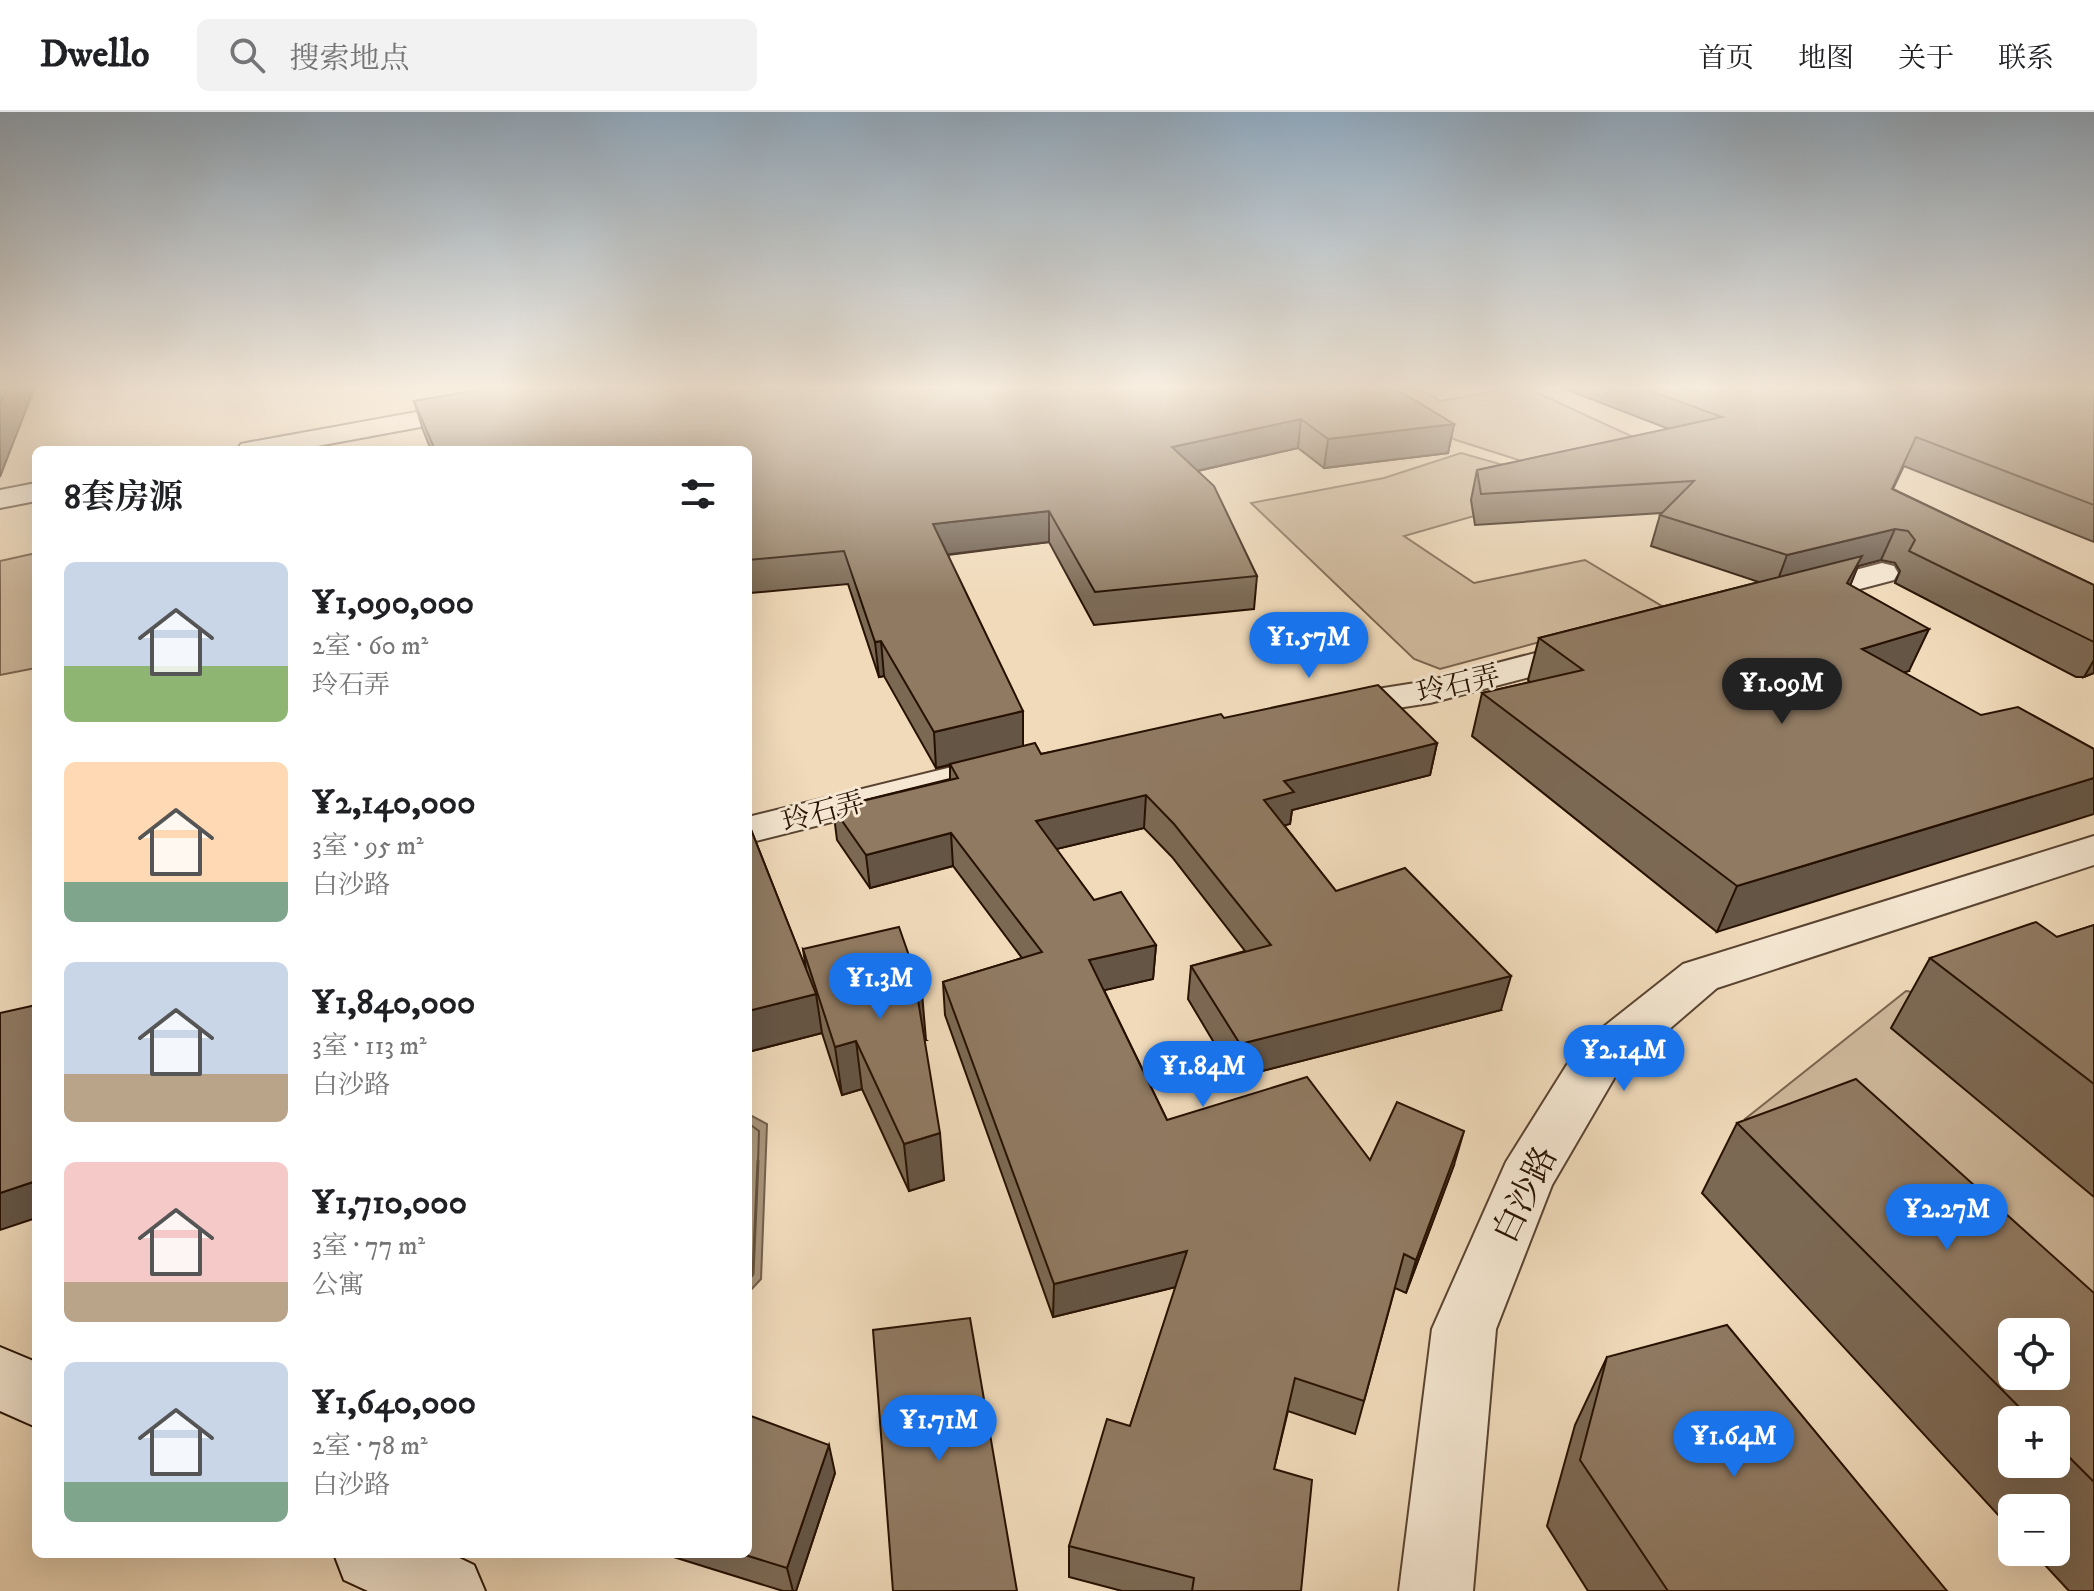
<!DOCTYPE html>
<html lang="zh">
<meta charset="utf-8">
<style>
body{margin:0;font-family:"IM FELL DW Pica","Noto Serif SC",serif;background:#f2f2f2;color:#202124;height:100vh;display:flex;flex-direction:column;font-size:30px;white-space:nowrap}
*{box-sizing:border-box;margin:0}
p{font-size:26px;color:#757577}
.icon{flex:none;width:44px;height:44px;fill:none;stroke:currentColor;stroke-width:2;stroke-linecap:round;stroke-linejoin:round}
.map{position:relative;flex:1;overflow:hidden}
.side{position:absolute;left:32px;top:334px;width:720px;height:1112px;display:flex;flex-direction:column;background:#fff;border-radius:12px;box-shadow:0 8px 32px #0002}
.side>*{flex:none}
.controls{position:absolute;left:1998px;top:1206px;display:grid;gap:16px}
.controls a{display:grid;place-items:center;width:72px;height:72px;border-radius:12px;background:#fff;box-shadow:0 8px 32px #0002;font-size:40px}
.price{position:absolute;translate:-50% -68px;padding:0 18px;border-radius:28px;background:#1a73e8;color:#fff;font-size:26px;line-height:52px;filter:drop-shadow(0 2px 4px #0008)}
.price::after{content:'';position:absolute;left:50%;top:48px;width:24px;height:18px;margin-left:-12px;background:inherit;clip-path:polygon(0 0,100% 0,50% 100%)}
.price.current{background:#222;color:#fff}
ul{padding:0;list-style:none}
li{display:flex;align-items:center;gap:24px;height:200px;padding:0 32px}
li span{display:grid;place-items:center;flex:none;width:224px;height:160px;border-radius:12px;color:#555}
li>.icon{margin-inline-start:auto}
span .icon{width:96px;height:96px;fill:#fffc;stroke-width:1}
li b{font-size:34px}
h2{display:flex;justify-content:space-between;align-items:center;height:96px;padding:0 32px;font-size:34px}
header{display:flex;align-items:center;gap:48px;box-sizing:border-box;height:112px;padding:0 40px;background:#fff;border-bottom:2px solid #e0e0e0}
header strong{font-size:38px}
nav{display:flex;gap:44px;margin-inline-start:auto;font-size:28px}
.search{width:560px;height:72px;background:#f2f2f2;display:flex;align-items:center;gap:20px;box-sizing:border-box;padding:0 28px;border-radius:12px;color:#757577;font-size:30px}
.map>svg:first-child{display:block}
.green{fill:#ceb89b;stroke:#7a644e;stroke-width:2;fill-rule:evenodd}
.water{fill:#ac967b;stroke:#77614b;stroke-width:2}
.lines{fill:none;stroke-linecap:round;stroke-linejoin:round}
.shore-far1{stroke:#6a543e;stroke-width:2}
.shore{stroke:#6a543e;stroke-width:3}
.street-casing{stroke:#594330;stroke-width:4}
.secondary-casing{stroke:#271102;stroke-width:4}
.street{fill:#f5e7d2;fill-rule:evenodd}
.secondary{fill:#f5e7d2;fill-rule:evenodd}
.wall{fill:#7c6954;stroke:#271102;stroke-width:2;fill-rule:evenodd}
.shaded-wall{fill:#655545;stroke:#271102;stroke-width:2}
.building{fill:#907a62;stroke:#271102;stroke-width:2;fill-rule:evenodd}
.labels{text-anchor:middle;stroke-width:6;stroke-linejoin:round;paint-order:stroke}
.street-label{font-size:28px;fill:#271102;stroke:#f5e7d2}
.near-street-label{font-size:34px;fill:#271102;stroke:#f5e7d2}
</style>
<header>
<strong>Dwello</strong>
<div class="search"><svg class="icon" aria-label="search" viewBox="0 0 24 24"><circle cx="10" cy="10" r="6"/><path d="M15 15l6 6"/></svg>搜索地点</div>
<nav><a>首页</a><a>地图</a><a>关于</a><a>联系</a></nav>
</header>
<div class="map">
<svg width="2094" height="1479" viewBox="0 0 2094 1479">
<rect width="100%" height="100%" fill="#f0daba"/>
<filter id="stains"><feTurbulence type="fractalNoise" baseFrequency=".0025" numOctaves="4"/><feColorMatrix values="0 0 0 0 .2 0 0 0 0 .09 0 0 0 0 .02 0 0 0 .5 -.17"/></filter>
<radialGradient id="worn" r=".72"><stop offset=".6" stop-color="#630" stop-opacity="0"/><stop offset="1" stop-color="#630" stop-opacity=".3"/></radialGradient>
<g class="green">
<polygon points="1371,277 1419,277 1440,289 1510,277 1529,277 1655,335 1556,360 1456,328 1388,296"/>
<polygon points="1461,341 1535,362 1509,394 1404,424 1474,471 1585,448 1665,496 1440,557 1414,547 1251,391 1384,366"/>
<polygon points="36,441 36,556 0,563 0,449"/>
<path d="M1906 879 2067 906 2094 923V1460L2056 1396 1946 1296 1745 1007ZM2012 1220H2056V1264H2012ZM2012 1308H2056V1352H2012Z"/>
</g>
<polygon class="water" points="748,1002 767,1012 761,1167 748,1181"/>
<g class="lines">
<polyline class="shore-far1" points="748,1011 759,1019 758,1051"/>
<polyline class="shore" points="748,1169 753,1162 758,1049"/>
<defs>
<g id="street">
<polygon points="543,277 596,277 592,282 583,285 296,338 237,338 241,332 251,330"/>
<polygon points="36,371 36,389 0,396 0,378"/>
<polygon points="1882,451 1894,454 1898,461 1894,468 1795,494 1783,491 1778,484 1783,477"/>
<polygon points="1589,527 1602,530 1607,538 1602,546 1430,591 1333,606 1320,603 1314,595 1320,587 1333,584 1428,569"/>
<polygon points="1009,641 1023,644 1029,653 1023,662 748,731 748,705"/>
<polygon points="2094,724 2094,753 1717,876 1616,963 1552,1073 1496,1217 1473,1479 1399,1479 1432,1217 1506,1050 1578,935 1683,852"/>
</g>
<g id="secondary">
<polygon points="0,1235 36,1250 36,1315 0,1299"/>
<polygon points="334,1442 451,1442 474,1453 485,1479 368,1479 344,1468"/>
</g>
</defs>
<use href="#street" class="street-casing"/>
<use href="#secondary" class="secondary-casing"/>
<use href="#street" class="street"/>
<use href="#secondary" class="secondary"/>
</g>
<g class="wall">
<polygon points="485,277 1454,312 1448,341 1324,356 1298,336 1198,359 1257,464 1254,497 1094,513 1049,430 948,443 1023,634 1041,642 1224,606 1437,631 1430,663 1292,698 1290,712 1284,713 1336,779 1501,898 1235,966 1188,887 1191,854 1245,839 1172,745 1144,716 1056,737 1094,788 1156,833 1153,867 1104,878 1167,1008 1370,1048 1454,1053 1406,1181 1395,1176 1355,1322 1288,1299 1274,1357 1301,1479 1122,1479 1069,1465 1069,1434 1130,1314 1176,1175 1053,1205 945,903 943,870 1022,846 953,754 870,776 837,728 833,696 950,667 950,653 936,656 884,564 879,565 848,472 750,481 751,603 748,599 748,338 431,338 423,318 414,289"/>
<polygon points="1565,277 2094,277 2094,430 1904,354 1893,377 2094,473 2094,561 2084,565 2076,565 1895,471 1900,459 1895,451 1881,448 1858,454 1850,473 1909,559 1904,560 1717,820 1472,624 1482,581 1530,570 1528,568 1539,526 1759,470 1651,434 1660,403 1662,401 1475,413 1471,388 1477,358 1669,317"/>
<polygon points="748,710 806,857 803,837 926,928 924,928 944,1068 909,1079 862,977 842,983 822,921 748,940"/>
<polygon points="2094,813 2094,1085 1891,916 1930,846 2057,825"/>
<path d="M1737 1011 2094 1181V1479H2069L2033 1440H2056V1396H2012V1418L1702 1081ZM2012 1308H2056V1352H2012Z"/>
<polygon points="1607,1245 1947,1479 1588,1479 1547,1414 1575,1313"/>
<polygon points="835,1361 796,1479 783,1479 664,1442 748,1442"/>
</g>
<g class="shaded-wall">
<polygon points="7,277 34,277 0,365 0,292"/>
<polygon points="1301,307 1298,336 1170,365 1172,335"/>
<polygon points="1454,312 1448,341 1324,356 1328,327"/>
<polygon points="1049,399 1049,430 935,444 933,412"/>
<polygon points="1895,417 1881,448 1858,454 1846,484 1775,476 1787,443"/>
<polygon points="748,470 750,481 751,603 748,586"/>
<polygon points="1929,517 1909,559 1844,579 1862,537"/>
<polygon points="881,529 884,564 879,565 875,530"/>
<polygon points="2094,548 2094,561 2084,565"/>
<polygon points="1023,599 1023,635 936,656 934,620"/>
<polygon points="1437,631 1430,663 1292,698 1290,712 1260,720 1264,688 1284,669"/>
<polygon points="2094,666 2094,702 1717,820 1737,774"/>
<polygon points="1146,683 1144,716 1036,742 1036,709"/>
<polygon points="951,721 953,754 870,776 866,743"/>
<polygon points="1156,833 1153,867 1088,882 1089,848"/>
<polygon points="1511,864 1501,898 1235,966 1240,932"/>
<polygon points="922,881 926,928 921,929 917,882"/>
<polygon points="816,882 822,921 748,940 748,899"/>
<polygon points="856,929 862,977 842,983 835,935"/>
<polygon points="1464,1019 1454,1053 1406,1181 1416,1148"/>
<polygon points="940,1021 944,1068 909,1079 904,1032"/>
<polygon points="36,1069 36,1106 0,1118 0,1081"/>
<polygon points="1187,1139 1184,1173 1053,1205 1054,1172"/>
<polygon points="829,1333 835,1361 796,1479 793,1479 787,1456"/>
</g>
<g class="building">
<polygon points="0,277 7,277 0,292"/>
<polygon points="485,277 1396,277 1454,312 1328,327 1301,307 1172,335 1214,374 1257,464 1095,480 1049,399 933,412 1023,599 934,620 881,529 875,530 844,439 748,448 748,338 435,338 414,289"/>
<polygon points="1644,277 2094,277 2094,393 1916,325 1892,377 2094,473 2094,530 1909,439 1915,428 1908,419 1895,417 1787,443 1660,403 1694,369 1481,382 1477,358 1722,305"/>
<polygon points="1862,444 1847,471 1929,517 1862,537 1981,603 2018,595 2094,637 2094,666 1737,774 1482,581 1583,558 1539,526"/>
<polygon points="1378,573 1437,631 1284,669 1294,680 1264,688 1336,779 1405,756 1511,864 1240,932 1191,854 1271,833 1174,712 1146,683 1036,709 1094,788 1121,780 1156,833 1089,848 1167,1008 1307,965 1370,1048 1397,990 1464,1019 1416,1148 1404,1142 1364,1289 1295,1266 1274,1357 1312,1368 1301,1479 1192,1479 1194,1466 1069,1434 1107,1307 1130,1314 1187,1139 1054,1172 943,870 1042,840 951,721 866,743 833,696 958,666 950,652 1035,631 1041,642 1221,602 1224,606"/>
<polygon points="748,710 816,882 748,899"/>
<polygon points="2036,810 2057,825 2094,813 2094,972 1930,846"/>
<polygon points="899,815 922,881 917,882 940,1021 904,1032 856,929 835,935 803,837"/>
<polygon points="36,893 36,1069 0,1081 0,901"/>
<path d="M1856 967 2094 1181V1370L2056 1332V1308H2032L1737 1011ZM2012 1220H2056V1264H2012Z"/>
<polygon points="970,1206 1017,1479 893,1479 873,1218"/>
<polygon points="1727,1213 1947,1479 1668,1479 1580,1348 1607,1245"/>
<polygon points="748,1303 829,1333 787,1456 742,1442 748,1442"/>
</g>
<linearGradient id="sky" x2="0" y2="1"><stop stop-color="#90a8bc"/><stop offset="0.57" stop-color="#f8eee0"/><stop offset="1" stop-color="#f8eee0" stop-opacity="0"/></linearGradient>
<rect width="2094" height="484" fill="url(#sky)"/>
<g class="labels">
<g class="street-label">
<text transform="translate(1458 571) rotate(-13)" y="10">玲石弄</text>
<text transform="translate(823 699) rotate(-15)" y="10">玲石弄</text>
</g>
<g class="near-street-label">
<text transform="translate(1524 1082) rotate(-64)" y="12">白沙路</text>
</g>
</g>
<rect width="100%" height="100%" filter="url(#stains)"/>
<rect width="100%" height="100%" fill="url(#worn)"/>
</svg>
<div class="controls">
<a><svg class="icon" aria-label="locate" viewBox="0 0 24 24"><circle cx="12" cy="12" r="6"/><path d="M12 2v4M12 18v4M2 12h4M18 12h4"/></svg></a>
<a>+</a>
<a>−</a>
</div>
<b class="price" style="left:1309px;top:568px">¥1.57M</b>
<b class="price current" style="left:1782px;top:614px">¥1.09M</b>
<b class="price" style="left:880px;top:909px">¥1.3M</b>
<b class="price" style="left:1624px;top:981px">¥2.14M</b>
<b class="price" style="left:1203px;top:997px">¥1.84M</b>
<b class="price" style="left:1947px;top:1140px">¥2.27M</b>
<b class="price" style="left:939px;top:1351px">¥1.71M</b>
<b class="price" style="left:1734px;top:1367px">¥1.64M</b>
<section class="side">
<h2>8套房源<svg class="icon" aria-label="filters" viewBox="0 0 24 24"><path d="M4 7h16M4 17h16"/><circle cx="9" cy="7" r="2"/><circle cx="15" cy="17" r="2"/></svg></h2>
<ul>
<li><span style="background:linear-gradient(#c9d6e8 65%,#8fb573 0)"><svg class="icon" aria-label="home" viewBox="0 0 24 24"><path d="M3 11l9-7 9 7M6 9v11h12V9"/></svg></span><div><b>¥1,090,000</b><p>2室 · 60 m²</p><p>玲石弄</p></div></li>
<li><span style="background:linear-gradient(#ffd9b3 75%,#7fa58c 0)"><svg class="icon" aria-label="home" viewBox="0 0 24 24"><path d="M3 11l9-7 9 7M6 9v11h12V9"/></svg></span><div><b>¥2,140,000</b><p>3室 · 95 m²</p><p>白沙路</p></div></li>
<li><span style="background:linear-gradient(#c9d6e8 70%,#b9a48a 0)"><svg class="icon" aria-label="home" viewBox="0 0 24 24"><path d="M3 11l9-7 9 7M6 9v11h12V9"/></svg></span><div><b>¥1,840,000</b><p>3室 · 113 m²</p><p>白沙路</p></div></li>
<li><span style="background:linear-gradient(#f6c9c9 75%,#b9a48a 0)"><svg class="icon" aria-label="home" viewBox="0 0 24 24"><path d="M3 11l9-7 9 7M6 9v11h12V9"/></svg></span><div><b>¥1,710,000</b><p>3室 · 77 m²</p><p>公寓</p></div></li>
<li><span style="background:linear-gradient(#c9d6e8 75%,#7fa58c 0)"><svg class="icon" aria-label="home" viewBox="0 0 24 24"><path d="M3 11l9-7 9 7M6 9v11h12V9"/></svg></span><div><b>¥1,640,000</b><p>2室 · 78 m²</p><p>白沙路</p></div></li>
</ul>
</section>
</div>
